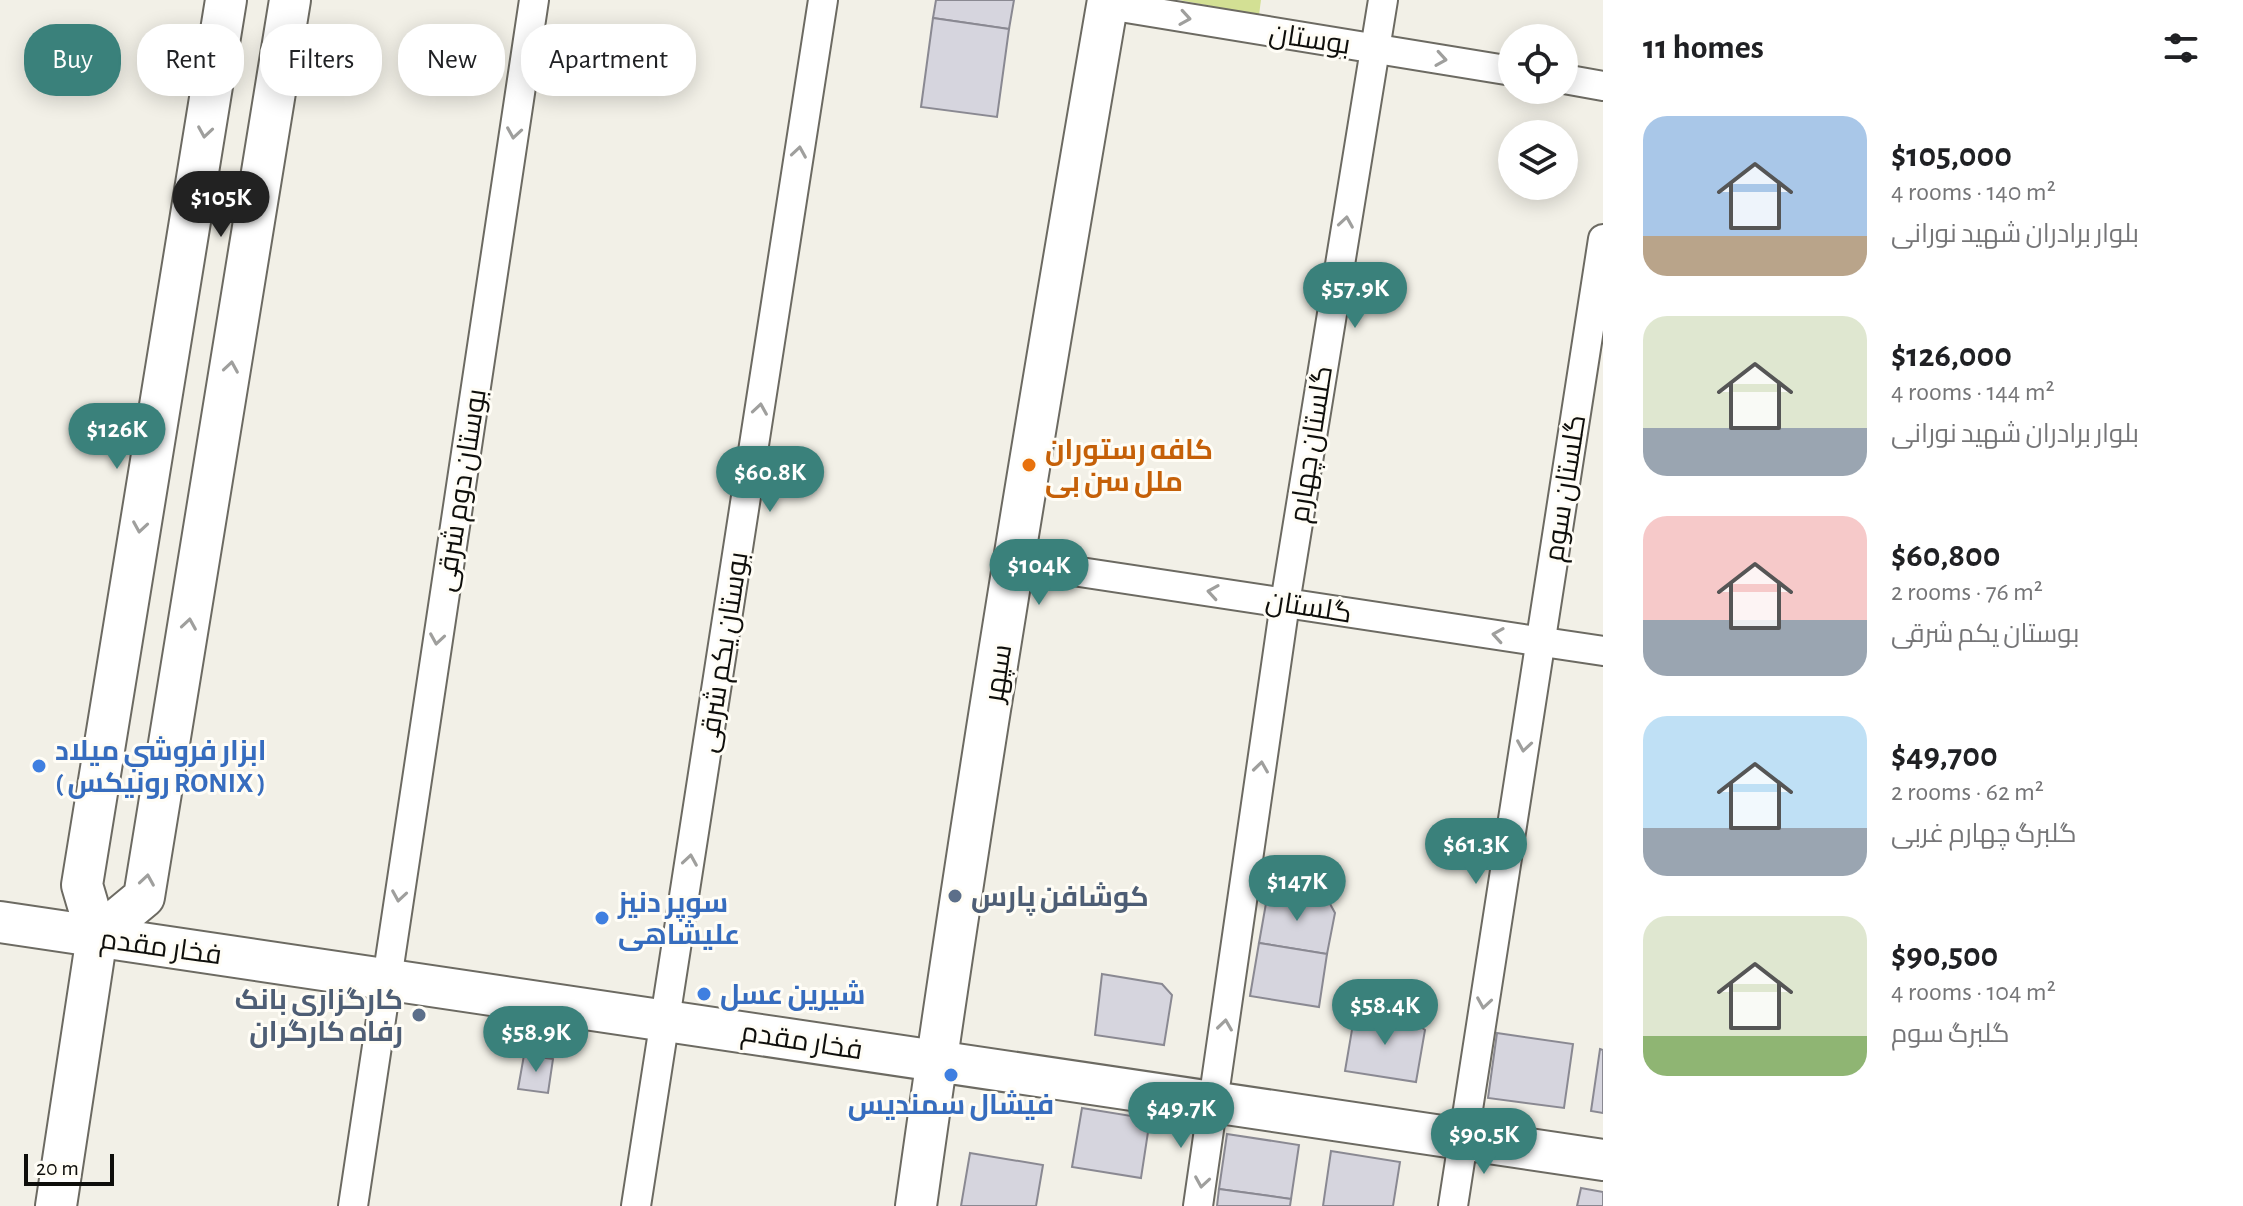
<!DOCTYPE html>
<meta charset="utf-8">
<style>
body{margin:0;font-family:"Alegreya Sans",Cairo,sans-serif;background:#f6f6f6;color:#202124;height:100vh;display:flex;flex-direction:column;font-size:30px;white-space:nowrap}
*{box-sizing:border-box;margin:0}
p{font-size:26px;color:#757577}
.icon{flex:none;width:44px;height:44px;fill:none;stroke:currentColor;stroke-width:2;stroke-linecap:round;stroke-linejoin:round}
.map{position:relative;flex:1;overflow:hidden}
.side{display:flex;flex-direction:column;background:#fff;width:640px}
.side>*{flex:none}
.top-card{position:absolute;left:24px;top:24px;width:760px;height:72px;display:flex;gap:16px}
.fabs{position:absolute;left:1498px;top:24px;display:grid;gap:16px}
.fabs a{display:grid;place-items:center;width:80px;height:80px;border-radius:50%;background:#fff;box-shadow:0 4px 20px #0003;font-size:40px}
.scale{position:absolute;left:24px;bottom:20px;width:90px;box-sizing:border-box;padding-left:8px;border:4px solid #0e0e0b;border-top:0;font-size:22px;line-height:28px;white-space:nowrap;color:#0e0e0b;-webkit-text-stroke:6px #fffdf6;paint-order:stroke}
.price{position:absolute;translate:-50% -68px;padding:0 18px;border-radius:28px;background:#3a817b;color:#fff;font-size:26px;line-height:52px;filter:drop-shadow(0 2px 4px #0008)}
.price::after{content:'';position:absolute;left:50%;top:48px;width:24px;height:18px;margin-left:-12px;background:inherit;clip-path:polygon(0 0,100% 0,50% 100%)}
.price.active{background:#222;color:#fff}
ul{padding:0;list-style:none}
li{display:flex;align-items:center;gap:24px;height:200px;padding:0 40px}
li span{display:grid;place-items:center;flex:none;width:224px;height:160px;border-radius:24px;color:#555}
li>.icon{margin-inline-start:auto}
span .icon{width:96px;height:96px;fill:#fffc;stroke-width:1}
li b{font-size:34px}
h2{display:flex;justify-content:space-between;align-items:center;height:96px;padding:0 40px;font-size:34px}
.chip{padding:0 28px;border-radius:32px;background:#fff;box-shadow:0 4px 20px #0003;font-size:28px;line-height:72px}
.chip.active{background:#3a817b;color:#fff}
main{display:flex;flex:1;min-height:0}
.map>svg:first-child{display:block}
.green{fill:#d3e094}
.building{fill:#d6d5de;stroke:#8a8992;stroke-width:2}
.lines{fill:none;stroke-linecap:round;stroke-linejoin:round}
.street-casing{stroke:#6c6a62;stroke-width:32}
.secondary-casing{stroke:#6c6a62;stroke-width:44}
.street{stroke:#fff;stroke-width:28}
.secondary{stroke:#fff;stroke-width:40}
.oneway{stroke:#9f9f9d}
.food-dot{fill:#e8710a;stroke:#fffdf6;stroke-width:3}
.shop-dot{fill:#3f7fe0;stroke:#fffdf6;stroke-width:3}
.service-dot{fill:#5c6f8a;stroke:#fffdf6;stroke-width:3}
.labels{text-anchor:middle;stroke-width:6;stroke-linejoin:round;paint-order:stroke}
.street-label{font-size:28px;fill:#0e0e0b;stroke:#fffdf6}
.food-label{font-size:28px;font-weight:bold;fill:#c56008;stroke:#fffdf6;text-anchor:start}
.shop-label{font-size:28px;font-weight:bold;fill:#366cbe;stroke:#fffdf6;text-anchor:start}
.service-label{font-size:28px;font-weight:bold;fill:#4e5e75;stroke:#fffdf6;text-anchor:start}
</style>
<main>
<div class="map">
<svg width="1603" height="1206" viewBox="0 0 1603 1206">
<rect width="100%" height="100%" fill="#f2f0e7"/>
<polygon class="green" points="1179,0 1261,0 1259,15"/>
<g class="building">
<polygon points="936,0 1014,0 1009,29 933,18"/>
<polygon points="933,18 1009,29 997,117 921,107"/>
<polygon points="1268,892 1329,902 1335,913 1327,954 1259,943"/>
<polygon points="1259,943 1327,954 1319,1007 1250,996"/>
<polygon points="1102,974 1162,984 1172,995 1164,1045 1095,1035"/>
<polygon points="1355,1012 1414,1022 1425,1030 1416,1082 1345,1071"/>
<polygon points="1497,1033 1573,1044 1564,1108 1488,1098"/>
<polygon points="1600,1049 1603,1050 1603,1113 1591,1111"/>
<polygon points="524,1055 553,1059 548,1093 518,1089"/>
<polygon points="1082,1108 1150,1119 1141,1178 1072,1167"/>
<polygon points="1227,1134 1299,1145 1291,1199 1219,1189"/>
<polygon points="1331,1151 1400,1162 1393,1206 1323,1206"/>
<polygon points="970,1153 1043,1165 1036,1206 961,1206"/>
<polygon points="1581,1188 1603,1192 1603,1206 1577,1206"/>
<polygon points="1219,1189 1291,1199 1290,1206 1217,1206"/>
</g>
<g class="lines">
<defs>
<g id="street">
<polyline points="1108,5 1512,71"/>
<polyline points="1564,79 1603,86"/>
<polyline points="1014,562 1603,651"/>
<polyline points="353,1206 534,0"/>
<polyline points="636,1206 823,0"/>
<polyline points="1198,1206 1285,603 1383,0"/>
<polyline points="1453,1206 1603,239"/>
</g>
<g id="secondary">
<polyline points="0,922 1603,1160"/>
<polyline points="97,936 144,897 290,0"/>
<polyline points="56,1206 97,936 82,885 226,0"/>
<path d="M916 1206C972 803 1039 401 1108 0"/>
</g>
</defs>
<use href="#street" class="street-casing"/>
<use href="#secondary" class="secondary-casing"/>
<use href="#street" class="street"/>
<use href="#secondary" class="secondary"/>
</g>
<defs><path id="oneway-chevron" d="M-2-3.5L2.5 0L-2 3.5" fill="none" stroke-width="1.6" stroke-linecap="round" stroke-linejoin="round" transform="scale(2)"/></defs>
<g class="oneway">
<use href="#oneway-chevron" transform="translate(1185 18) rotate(9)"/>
<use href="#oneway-chevron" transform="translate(1441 59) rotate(9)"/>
<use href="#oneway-chevron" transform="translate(205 132) rotate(99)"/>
<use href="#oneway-chevron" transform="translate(514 133) rotate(99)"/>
<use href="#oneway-chevron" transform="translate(799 152) rotate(-81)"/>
<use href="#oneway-chevron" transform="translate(1346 222) rotate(-81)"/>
<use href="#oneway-chevron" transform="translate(231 367) rotate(-81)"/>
<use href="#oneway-chevron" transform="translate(760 409) rotate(-81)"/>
<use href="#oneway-chevron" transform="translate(140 527) rotate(99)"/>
<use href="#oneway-chevron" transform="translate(1213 592) rotate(-171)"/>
<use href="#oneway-chevron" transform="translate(189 624) rotate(-81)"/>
<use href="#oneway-chevron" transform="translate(1498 635) rotate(-171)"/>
<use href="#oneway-chevron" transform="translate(437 639) rotate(99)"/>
<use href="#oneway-chevron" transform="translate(1524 746) rotate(99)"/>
<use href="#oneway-chevron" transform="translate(1261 767) rotate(-82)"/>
<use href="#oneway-chevron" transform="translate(690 860) rotate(-81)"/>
<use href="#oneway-chevron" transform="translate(147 880) rotate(-81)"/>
<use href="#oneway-chevron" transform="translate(399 896) rotate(99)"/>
<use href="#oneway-chevron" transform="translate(1484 1003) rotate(99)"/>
<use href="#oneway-chevron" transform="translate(1225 1025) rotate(-82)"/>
<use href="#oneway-chevron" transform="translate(1202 1182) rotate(99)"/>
</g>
<circle class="food-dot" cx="1029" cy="465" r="8"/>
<g class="shop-dot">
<circle cx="39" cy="766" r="8"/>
<circle cx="602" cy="918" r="8"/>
<circle cx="704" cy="994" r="8"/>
<circle cx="951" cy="1075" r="8"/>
</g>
<g class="service-dot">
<circle cx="955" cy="896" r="8"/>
<circle cx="419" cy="1015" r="8"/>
</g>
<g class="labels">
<g class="street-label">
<text transform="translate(1310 38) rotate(9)" y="10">بوستان</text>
<text transform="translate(1310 444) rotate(-81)" y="10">گلستان چهارم</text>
<text transform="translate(1564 488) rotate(-81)" y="10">گلستان سوم</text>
<text transform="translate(460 490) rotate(-81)" y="10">بوستان دوم شرقی</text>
<text transform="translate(1309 606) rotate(9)" y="10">گلستان</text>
<text transform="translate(722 652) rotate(-81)" y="10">بوستان یکم شرقی</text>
<text transform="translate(997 673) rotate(-81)" y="10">سپهر</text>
<text transform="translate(161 946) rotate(8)" y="10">فخار مقدم</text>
<text transform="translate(802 1040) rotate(9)" y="10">فخار مقدم</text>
</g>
<g class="food-label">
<text x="1045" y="459">کافه رستوران<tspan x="1045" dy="32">ملل سن بی</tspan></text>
</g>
<g class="shop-label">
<text x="55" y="760">ابزار فروشي ميلاد<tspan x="55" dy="32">( رونیکس RONIX )</tspan></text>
<text x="618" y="912">سوپر دنيز<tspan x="618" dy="32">عليشاهى</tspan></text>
<text x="720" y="1004">شیرین عسل</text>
<text x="951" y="1114" text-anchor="middle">فیشال سمندیس</text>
</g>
<g class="service-label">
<text x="971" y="906">کوشافن پارس</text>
<text x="403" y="1009" text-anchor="end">کارگزاری بانک<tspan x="403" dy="32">رفاه کارگران</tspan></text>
</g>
</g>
</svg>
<div class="fabs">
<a><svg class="icon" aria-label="locate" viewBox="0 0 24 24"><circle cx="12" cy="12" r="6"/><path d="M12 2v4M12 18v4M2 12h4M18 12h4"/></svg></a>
<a><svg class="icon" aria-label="layers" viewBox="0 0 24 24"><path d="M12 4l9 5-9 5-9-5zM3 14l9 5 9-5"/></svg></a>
</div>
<div class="scale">20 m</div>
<b class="price active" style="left:221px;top:239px">$105K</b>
<b class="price" style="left:1355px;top:330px">$57.9K</b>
<b class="price" style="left:117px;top:471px">$126K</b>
<b class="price" style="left:770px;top:514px">$60.8K</b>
<b class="price" style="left:1039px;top:607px">$104K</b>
<b class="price" style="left:1476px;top:886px">$61.3K</b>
<b class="price" style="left:1297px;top:923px">$147K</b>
<b class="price" style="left:1385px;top:1047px">$58.4K</b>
<b class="price" style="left:536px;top:1074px">$58.9K</b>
<b class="price" style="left:1181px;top:1150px">$49.7K</b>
<b class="price" style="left:1484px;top:1176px">$90.5K</b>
<div class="top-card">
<a class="chip active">Buy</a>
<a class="chip">Rent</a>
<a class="chip">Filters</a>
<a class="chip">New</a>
<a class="chip">Apartment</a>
</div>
</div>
<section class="side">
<h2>11 homes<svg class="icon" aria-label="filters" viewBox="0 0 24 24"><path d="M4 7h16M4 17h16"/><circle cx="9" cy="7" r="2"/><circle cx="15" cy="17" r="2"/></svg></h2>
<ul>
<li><span style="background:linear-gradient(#a9c7e8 75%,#b9a48a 0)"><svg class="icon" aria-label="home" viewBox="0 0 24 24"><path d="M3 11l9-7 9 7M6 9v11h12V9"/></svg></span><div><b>$105,000</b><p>4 rooms · 140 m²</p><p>بلوار برادران شهید نورانی</p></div></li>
<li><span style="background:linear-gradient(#dfe7d0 70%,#9aa5b1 0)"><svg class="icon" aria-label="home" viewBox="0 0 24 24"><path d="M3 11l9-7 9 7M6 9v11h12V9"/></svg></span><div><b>$126,000</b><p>4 rooms · 144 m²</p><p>بلوار برادران شهید نورانی</p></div></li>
<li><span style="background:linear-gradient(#f6c9c9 65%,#9aa5b1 0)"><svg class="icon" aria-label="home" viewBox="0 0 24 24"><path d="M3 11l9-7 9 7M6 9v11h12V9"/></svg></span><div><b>$60,800</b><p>2 rooms · 76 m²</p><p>بوستان یکم شرقی</p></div></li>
<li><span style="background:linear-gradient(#bfe0f5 70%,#9aa5b1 0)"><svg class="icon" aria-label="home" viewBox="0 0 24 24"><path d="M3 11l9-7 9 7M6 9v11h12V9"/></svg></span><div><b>$49,700</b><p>2 rooms · 62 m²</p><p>گلبرگ چهارم غربی</p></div></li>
<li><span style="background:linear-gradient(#dfe7d0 75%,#8fb573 0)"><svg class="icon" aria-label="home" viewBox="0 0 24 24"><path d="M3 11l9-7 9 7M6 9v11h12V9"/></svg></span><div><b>$90,500</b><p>4 rooms · 104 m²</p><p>گلبرگ سوم</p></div></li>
</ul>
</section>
</main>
